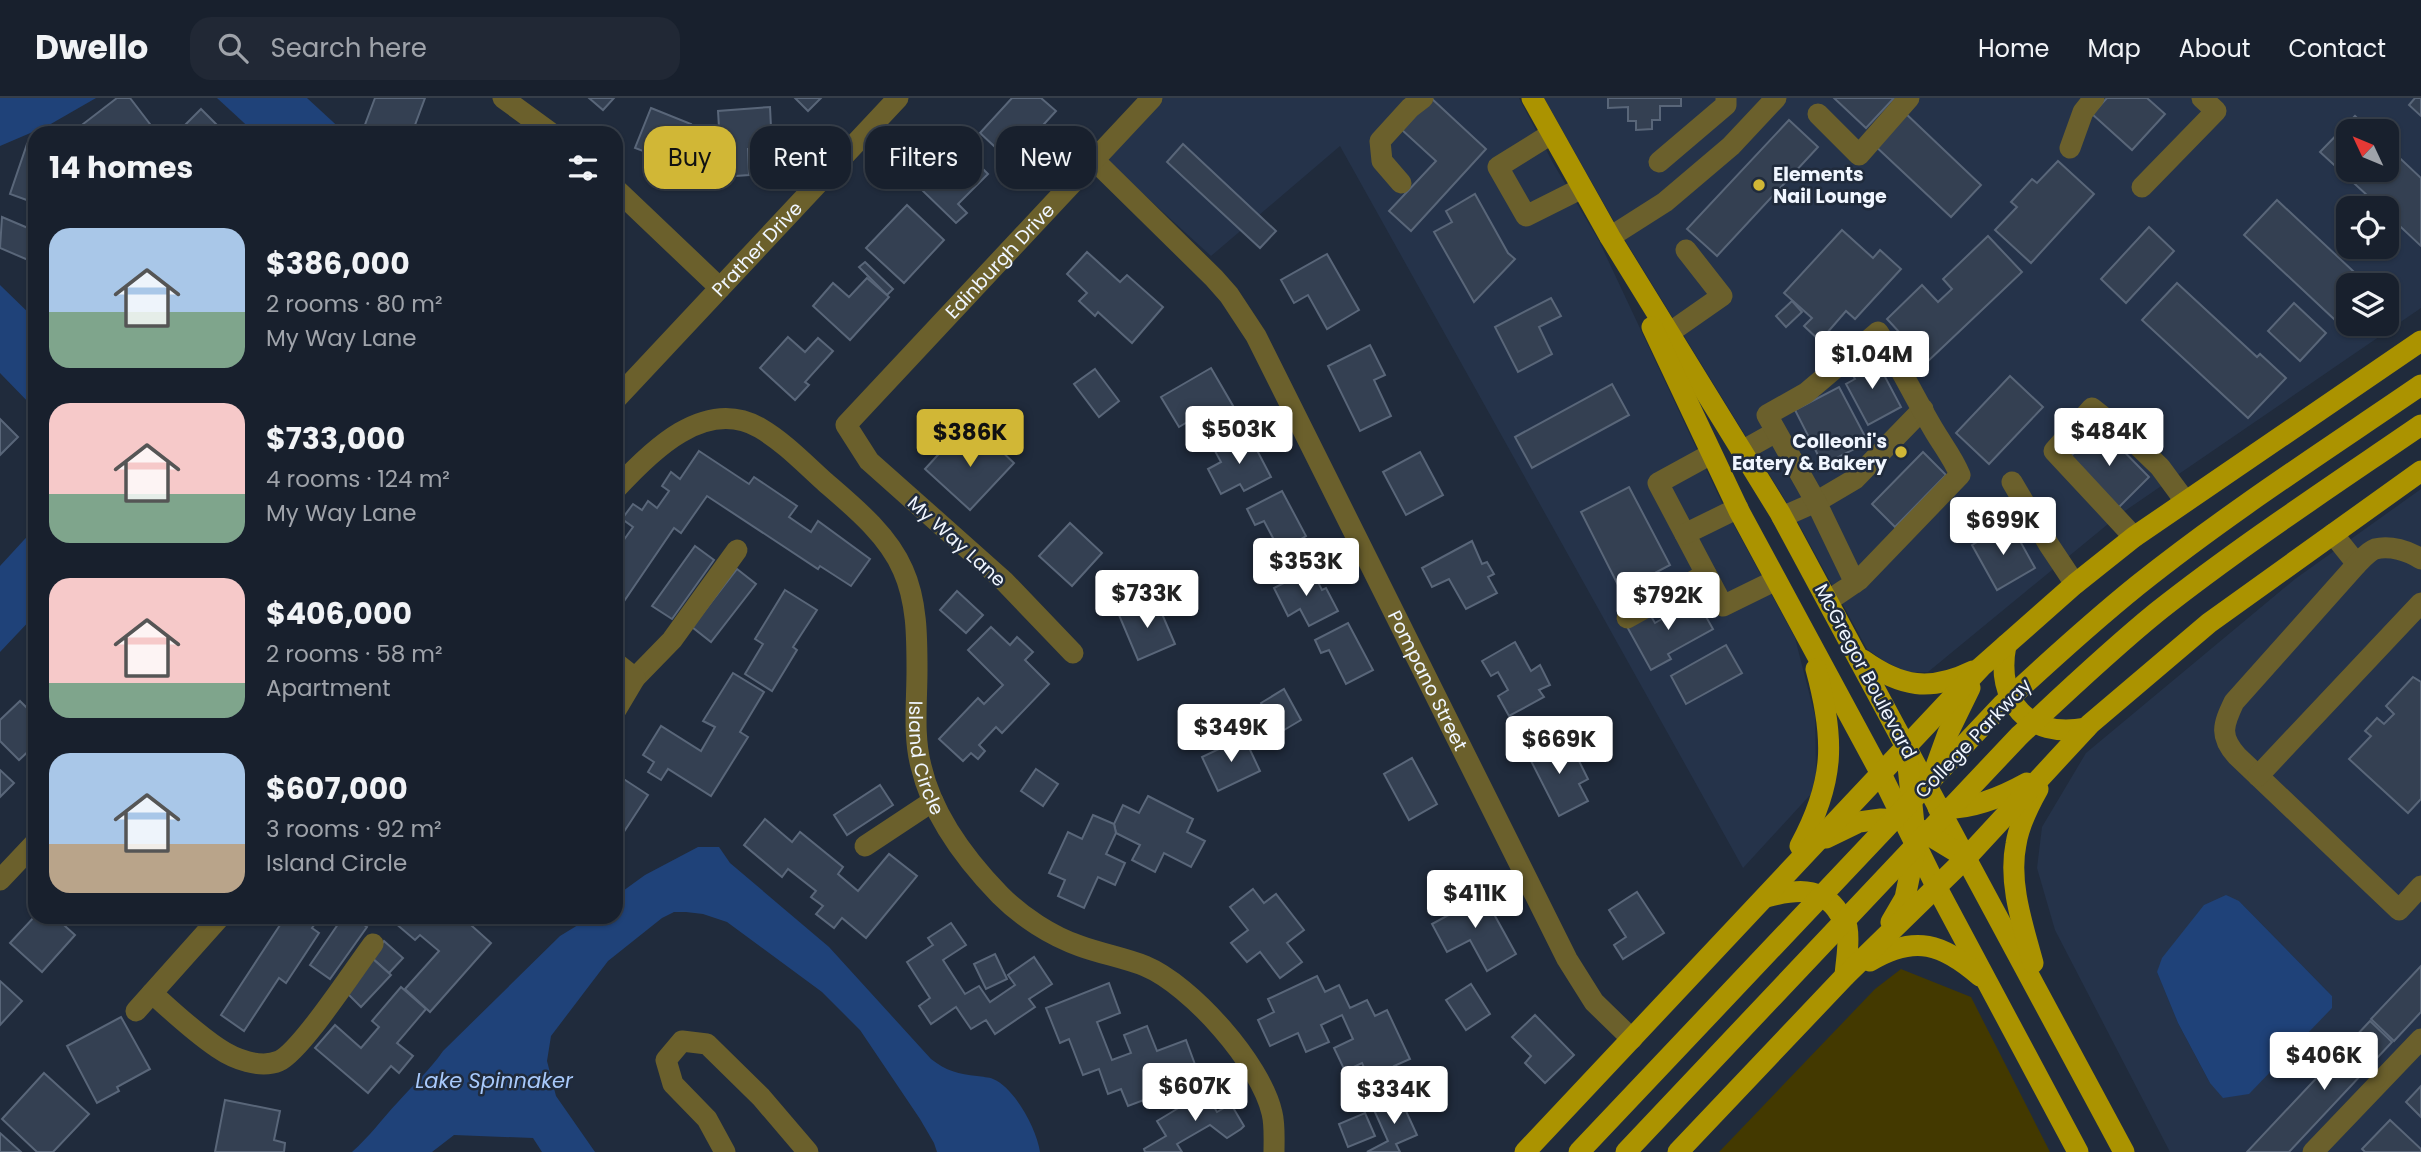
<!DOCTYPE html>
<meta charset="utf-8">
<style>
body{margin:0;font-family:Poppins,sans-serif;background:#212835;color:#f1f3f6;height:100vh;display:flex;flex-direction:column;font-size:26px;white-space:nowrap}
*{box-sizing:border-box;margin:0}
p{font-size:23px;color:#9fa3aa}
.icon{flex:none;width:38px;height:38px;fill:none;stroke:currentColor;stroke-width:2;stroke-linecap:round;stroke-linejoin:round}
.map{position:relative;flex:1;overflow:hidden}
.panel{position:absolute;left:28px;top:28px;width:595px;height:798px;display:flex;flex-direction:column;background:#18202d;border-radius:21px;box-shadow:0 2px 5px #0004,0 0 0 2px #363e49}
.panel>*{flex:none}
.banner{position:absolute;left:644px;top:28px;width:665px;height:63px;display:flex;gap:14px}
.needle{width:46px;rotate:314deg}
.fabs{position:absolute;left:2336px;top:21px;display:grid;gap:14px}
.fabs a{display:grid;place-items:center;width:63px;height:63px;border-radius:14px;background:#18202d;box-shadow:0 2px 5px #0004,0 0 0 2px #363e49;font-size:35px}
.price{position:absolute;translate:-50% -60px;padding:0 16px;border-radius:7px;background:#fff;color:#222;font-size:23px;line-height:46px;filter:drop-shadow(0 2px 4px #0008)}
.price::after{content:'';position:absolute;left:50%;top:42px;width:21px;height:16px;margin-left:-10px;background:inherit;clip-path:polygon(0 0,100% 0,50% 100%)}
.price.active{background:#d1b736;color:#111}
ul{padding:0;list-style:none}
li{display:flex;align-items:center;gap:21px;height:175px;padding:0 21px}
li span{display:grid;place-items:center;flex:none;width:196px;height:140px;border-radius:21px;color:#555}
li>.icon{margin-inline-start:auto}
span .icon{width:84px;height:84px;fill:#fffc;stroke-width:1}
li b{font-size:30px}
h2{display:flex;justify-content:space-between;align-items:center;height:84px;padding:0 21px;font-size:30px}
.pill{padding:0 24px;border-radius:21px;background:#18202d;box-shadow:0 2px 5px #0004,0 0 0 2px #363e49;font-size:24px;line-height:63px}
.pill.active{background:#d1b736;color:#111}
header{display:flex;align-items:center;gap:42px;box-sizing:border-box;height:98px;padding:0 35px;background:#18202d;border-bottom:2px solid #363e49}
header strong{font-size:33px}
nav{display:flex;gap:38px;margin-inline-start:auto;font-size:24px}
.search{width:490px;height:63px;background:#212835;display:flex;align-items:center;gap:18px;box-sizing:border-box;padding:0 24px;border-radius:21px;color:#9fa3aa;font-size:26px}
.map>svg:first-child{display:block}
.built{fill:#25334a;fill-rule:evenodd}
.green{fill:#433900}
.water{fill:#1f4279}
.building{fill:#344052;stroke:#596679;stroke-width:2}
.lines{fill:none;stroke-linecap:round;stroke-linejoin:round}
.minor{stroke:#6b602c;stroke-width:21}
.major{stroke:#ab9300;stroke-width:21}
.major-bridge{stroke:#ab9300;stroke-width:21}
.poi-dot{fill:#d1b736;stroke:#202b3c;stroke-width:2.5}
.labels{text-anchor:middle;stroke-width:5;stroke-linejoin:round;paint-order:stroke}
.poi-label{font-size:19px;font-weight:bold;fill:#f0f6ff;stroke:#202b3c;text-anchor:start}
.street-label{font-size:19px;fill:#f0f6ff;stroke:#202b3c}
.water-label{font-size:21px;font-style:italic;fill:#a8c9fb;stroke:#202b3c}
</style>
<header>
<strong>Dwello</strong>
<div class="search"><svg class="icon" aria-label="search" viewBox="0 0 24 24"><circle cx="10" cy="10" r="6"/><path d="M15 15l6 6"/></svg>Search here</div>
<nav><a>Home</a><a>Map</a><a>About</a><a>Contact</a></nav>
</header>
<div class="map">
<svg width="2421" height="1054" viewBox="0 0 2421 1054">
<rect width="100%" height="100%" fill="#202b3c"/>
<g class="built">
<polygon points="1142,0 1519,0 1553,65 1599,143 1723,407 1795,540 1815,618 1816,675 1811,696 1743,770 1340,48 1211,158 1093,50"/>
<path d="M1544 0H2421V210L2119 417 1928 574H1907L1884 563 1867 551 1790 410 1620 134ZM2348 33H2387V72H2348ZM2348 110H2387V149H2348ZM2348 187H2387V226H2348Z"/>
<path d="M2421 391V1054H2170L2055 832 2037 770 2042 729 2086 655 2295 481ZM2239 803 2332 898V910L2210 985 2178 925 2157 874Z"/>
</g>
<polygon class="green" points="1901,871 1971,899 2050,1054 1719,1054 1875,891"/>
<g class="water">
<polygon points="0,0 96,0 49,27 0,48"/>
<polygon points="217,0 307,0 345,35 255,35"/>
<polygon points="0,187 35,221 35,311 0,275"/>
<polygon points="35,430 35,517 0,554 0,468"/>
<path d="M698 749H719L730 765 829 849 931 961C946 973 959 976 977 978 982 979 989 979 993 981 1015 990 1037 1032 1040 1054H937L934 1045 920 1021 860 932 822 894 727 824 703 816 686 814H674L662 820 608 863 551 938 547 963 556 998 595 1054H542L533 1040 454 1037 432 1054H352C370 1038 382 1021 398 1004 413 987 430 972 443 953L560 838 591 819H616V798L645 777Z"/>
<polygon points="2226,797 2239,803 2332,898 2332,910 2249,996 2223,1000 2210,985 2178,925 2157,874 2162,860 2204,807"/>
</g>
<g class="building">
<polygon points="117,0 130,0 153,30 146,35 76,35 74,33"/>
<polygon points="375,0 425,0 412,35 369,35 363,32"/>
<polygon points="589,0 614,0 603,12"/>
<polygon points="795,0 821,0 808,13"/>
<polygon points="1012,0 1041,0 1056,13 1010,63 980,35"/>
<polygon points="1431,0 1486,51 1411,133 1389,113 1436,63 1402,32"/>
<polygon points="1608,0 1681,0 1681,8 1660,8 1660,22 1652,22 1652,31 1636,32 1636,23 1628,23 1628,9 1608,10"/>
<polygon points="1834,0 1894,0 1866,30"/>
<polygon points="2107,0 2147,0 2165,16 2132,52 2092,16"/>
<polygon points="2415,0 2421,0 2421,18 2409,7"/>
<polygon points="770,9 772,50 748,51 749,77 722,79 718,13"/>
<polygon points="651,10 691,26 686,40 705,48 696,73 635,50"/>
<polygon points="201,11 225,35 177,35"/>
<polygon points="1903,13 1981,87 1951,119 1872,45"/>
<polygon points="2355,18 2371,33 2348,33 2348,72 2387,72 2387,48 2421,80 2421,148 2387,116 2387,110 2381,110 2320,54"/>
<polygon points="1789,22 1818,49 1717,158 1687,131"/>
<polygon points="27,46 35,49 35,105 10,96"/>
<polygon points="1183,46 1276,133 1260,150 1167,64"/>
<polygon points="963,51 988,76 958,106 967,115 956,125 922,92"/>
<polygon points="2058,63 2094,96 2031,165 1995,132 2017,109 2011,104 2032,81 2037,85"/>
<polygon points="1475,96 1508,155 1515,161 1474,204 1434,134 1452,124 1446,113"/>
<polygon points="2277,102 2368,187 2348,187 2348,226 2360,226 2350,236 2244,137"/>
<polygon points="907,107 944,142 904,185 866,150"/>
<polygon points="2,119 35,133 35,170 33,164 0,150"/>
<polygon points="2149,129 2174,153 2126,205 2101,181"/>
<polygon points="1842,132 1873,160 1880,152 1901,171 1855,221 1846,213 1820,243 1804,228 1812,220 1784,195"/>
<polygon points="1988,138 2022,174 1927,264 1887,221 1922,187 1938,204 1952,191 1943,181"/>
<polygon points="1087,154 1120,184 1127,177 1163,209 1132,245 1098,214 1095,218 1079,203 1087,195 1067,176"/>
<polygon points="1327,156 1359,212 1327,231 1308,197 1294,205 1281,182"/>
<polygon points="865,164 893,191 887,197 859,169"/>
<polygon points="867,180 889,199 850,242 813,208 833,185 849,199"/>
<polygon points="2177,185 2257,259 2260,256 2286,280 2248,320 2142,222"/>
<polygon points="1551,200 1561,218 1539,229 1552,256 1518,274 1495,229"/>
<polygon points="1792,203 1802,214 1786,229 1776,218"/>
<polygon points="2294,205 2326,235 2300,263 2268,233"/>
<polygon points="788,239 805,254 818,240 833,253 805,284 809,287 795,302 760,270"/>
<polygon points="1370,247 1385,277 1374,282 1391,318 1360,333 1328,268"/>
<polygon points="1874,258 1901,309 1868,327 1846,286 1855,281 1849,271"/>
<polygon points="1211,270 1236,313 1208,329 1201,316 1179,329 1161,299"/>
<polygon points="1095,271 1119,303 1099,319 1074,286"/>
<polygon points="2010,278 2043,309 1989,366 1956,335"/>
<polygon points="1612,286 1629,317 1532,370 1515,339"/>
<polygon points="1839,289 1868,344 1823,367 1795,312"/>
<polygon points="0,321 18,339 0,357"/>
<polygon points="2100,329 2149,379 2118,410 2069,360"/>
<polygon points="979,332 1014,365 970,412 925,371 948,346 957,355"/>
<polygon points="1248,335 1271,379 1244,393 1240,386 1221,396 1208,371 1221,364 1215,353"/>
<polygon points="699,353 749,386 754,379 797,408 789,419 811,434 818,423 870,461 851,488 820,468 818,471 707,398 681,435 674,430 616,515 616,453 633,429 622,421 633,406 642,412 648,403 657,410 669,393 662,388 671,374 680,381"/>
<polygon points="1420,354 1443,397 1406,417 1383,374"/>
<polygon points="1923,354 1946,377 1895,429 1872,406"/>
<polygon points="1629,389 1670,467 1621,493 1581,414"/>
<polygon points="1282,393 1306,438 1280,453 1264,423 1255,427 1247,411"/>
<polygon points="1070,425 1102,455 1072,488 1039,458"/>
<polygon points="2010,425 2035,470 1997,492 1972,447"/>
<polygon points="1472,443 1482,466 1487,464 1494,476 1488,479 1497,495 1466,511 1449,481 1432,489 1422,470"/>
<polygon points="695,448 714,462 672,521 652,508"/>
<polygon points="737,471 756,486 711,544 692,529"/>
<polygon points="1311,471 1322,492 1326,490 1338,513 1309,528 1300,511 1288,518 1274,490"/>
<polygon points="785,492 817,512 793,549 797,552 772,593 745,576 763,546 755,541"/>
<polygon points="957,493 983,517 966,535 940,512"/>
<polygon points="1696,501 1713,531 1668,556 1671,561 1651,572 1625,525 1648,513 1655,525"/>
<polygon points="1156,502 1175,546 1138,562 1119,517"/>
<polygon points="1348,525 1373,572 1346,586 1329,552 1321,555 1315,542"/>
<polygon points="991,529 1010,547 1017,539 1033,554 1025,562 1049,586 1002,635 996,629 979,647 985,653 978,661 971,655 963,663 939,641 978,600 984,606 1003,587 968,552"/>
<polygon points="1515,544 1531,573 1540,567 1550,587 1539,592 1544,599 1509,618 1498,598 1508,592 1498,574 1491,578 1482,563"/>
<polygon points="1726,547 1742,575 1686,606 1671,578"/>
<polygon points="733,575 764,594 740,634 748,639 711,698 668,671 661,682 648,674 654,664 643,657 661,628 701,653 715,629 703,623"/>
<polygon points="2413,579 2421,584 2421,701 2408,715 2349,661 2371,638 2365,633 2377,620 2384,626 2394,616 2386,608"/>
<polygon points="1284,591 1301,622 1279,635 1261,605"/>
<polygon points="20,603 29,612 35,606 35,647 19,662 0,643 0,622"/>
<polygon points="1244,639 1260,673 1218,693 1202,659"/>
<polygon points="1543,642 1548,652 1558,647 1563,657 1573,651 1588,681 1579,686 1588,703 1559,718 1525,651"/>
<polygon points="1412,660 1437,706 1409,722 1384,676"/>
<polygon points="1036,671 1058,686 1043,708 1021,693"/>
<polygon points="0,672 14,685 0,699"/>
<polygon points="616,676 648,697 616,746"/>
<polygon points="880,687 893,707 847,737 834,717"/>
<polygon points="1148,698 1193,721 1187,734 1205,743 1191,769 1164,755 1155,774 1132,762 1140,747 1116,735 1114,726 1123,707 1139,715"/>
<polygon points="1093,717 1114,726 1116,735 1106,756 1125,765 1115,787 1098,779 1084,810 1058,798 1065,782 1049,775 1068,734 1082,741"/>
<polygon points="765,721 792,744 800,734 843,769 838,776 858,793 889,756 917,778 866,840 842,820 834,830 816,816 823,808 811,799 816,793 788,771 782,779 744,747"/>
<polygon points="1479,789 1516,856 1487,873 1470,842 1447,854 1432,826 1456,813 1452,804"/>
<polygon points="1253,791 1264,805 1276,796 1304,832 1287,845 1302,864 1280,880 1260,854 1247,864 1231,845 1248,832 1230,809"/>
<polygon points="1637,794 1664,835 1623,861 1614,847 1626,839 1609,812"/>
<polygon points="35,818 55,819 75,837 42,874 10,845"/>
<polygon points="279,819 320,819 312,830 319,835 286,885 279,880 244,933 221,917 280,827 276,824"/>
<polygon points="343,819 352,819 367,829 330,881 310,867"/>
<polygon points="388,819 462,819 491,845 430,914 405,891 439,853 420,837 415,842"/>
<polygon points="951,825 966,847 943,862 965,896 979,888 990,904 1015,887 1008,877 1034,859 1052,886 1029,901 1035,909 995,936 986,922 971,931 956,909 931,926 919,908 930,900 907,864 933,847 928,840"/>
<polygon points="384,843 403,860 389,875 371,859"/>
<polygon points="995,856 1007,881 986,891 974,866"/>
<polygon points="373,861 391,877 361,909 344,892"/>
<polygon points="2421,868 2421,914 2394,943 2371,921"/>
<polygon points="1317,878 1325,894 1339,887 1350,910 1367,902 1375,918 1387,912 1410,961 1394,968 1401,983 1376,995 1362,965 1345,973 1334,950 1353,941 1342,917 1321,927 1329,944 1306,954 1298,935 1270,948 1258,922 1274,914 1268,901"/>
<polygon points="0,883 22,903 0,927"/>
<polygon points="1109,885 1120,915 1097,924 1112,962 1131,955 1124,937 1147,928 1157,953 1186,942 1197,972 1173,982 1176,990 1128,1008 1121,991 1108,996 1099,971 1083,977 1069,941 1060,945 1046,910"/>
<polygon points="1471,886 1490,916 1466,932 1446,902"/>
<polygon points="401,889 426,911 397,945 413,958 399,975 391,968 368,995 315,950 335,927 361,950 379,929 372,923"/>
<polygon points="1535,917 1574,957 1545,985 1525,965 1531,958 1512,939"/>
<polygon points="121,919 150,971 117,989 119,993 97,1005 67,948"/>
<polygon points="2370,923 2392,944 2289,1054 2247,1054"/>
<polygon points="44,975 89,1016 53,1054 37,1054 2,1021"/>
<polygon points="2421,988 2421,1019 2406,1004"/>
<polygon points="1205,994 1217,1014 1231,1006 1244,1028 1241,1031 1227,1040 1210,1027 1177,1046 1182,1054 1145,1054 1144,1051 1166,1038 1157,1023"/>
<polygon points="1400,1000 1417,1037 1396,1046 1400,1054 1367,1054 1388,1043 1374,1012"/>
<polygon points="225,1002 280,1013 274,1042 285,1045 284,1054 215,1054"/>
<polygon points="1365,1015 1375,1038 1348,1049 1339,1026"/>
<polygon points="2390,1022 2421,1051 2421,1054 2365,1054 2362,1051"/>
<polygon points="0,1035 21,1054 0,1054"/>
</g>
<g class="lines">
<g class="minor">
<polyline points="503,0 551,35"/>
<polyline points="1818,16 1859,57 1909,0"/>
<polyline points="1551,36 1498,69 1526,118 1582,90"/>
<polyline points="2070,50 2083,14 2094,0"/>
<path id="s1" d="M1094 62 1214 180 1229 197 1256 238 1567 861 1594 904 1632 941"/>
<polyline points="1659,64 1726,7 1726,0"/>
<polyline points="1401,85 1382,63 1380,43 1410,10 1423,0"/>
<polyline points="2142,89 2216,13 2202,0"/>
<polyline points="616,91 720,190"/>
<polyline points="1610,139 1665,104 1731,48 1776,0"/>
<polyline points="1669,235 1722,198 1686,152"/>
<path id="s2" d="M616 301 898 0"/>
<polyline points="1742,353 1776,334"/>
<polyline points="1711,356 1658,385 1723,508 1776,482"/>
<polyline points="2012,384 2049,447 2075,486"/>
<path id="s3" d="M616 391C650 354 705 298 760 330 784 344 804 365 825 384 854 409 888 437 903 472 917 503 917 539 917 572 917 604 913 638 921 668 932 716 966 762 1000 797 1022 819 1051 838 1080 848 1102 856 1125 860 1145 868 1191 887 1261 966 1272 1015 1275 1027 1274 1041 1274 1054"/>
<polyline points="1782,419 1816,404 1855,381 1923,311"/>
<polyline points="1685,436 1738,410"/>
<polyline points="2333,436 2357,466"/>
<polyline points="2134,439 2054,353 2092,310 2131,341 2160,369 2185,403"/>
<path d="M2421 461C2409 453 2390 447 2375 451 2369 453 2362 461 2357 466L2234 604C2223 627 2219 638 2237 658L2399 812 2421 788"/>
<path d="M1828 503C1838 496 1849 489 1859 482L1960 377C1953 360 1944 349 1935 334 1915 301 1899 266 1878 234L1806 295 1767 317 1816 404 1855 485"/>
<polyline points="1627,520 1706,476"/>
<path id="s4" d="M1073 555 1004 483 869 363 846 327 1152 0"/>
<polyline points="616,565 635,580 672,542 737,452"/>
<polyline points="616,612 635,580"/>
<polyline points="2258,678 2421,505"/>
<polyline points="865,748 933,703"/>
<polyline points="0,782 35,745"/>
<path d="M152 895C173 914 194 934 218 950 234 961 260 971 279 963 301 953 355 870 373 846"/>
<polyline points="136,913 220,819"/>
<polyline points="725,1054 707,1021 673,986 666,962 682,943 707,946 761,999 808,1054"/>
<polyline points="2313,1054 2421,941"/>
</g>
<g class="major">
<polyline points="1532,0 1610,139 1780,415 2124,1054"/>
<polyline points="1652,229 1739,413 1880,674 1937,790 2078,1054"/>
<path d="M2006 547C1995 603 2028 641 2086 630"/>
<path d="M1863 562C1901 589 1930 594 1973 573"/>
<polyline points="1931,682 1948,635 1970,590"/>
<path d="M1938 710C1969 713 2000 700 2027 685"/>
<polyline points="1826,740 1859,724 1881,721 1904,722 1965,759"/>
<path d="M1800 748C1835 683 1835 641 1816 571"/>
<path d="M1766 799C1793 792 1822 787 1839 815 1842 819 1846 824 1847 829 1850 845 1846 862 1845 878"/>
<polyline points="1891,824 1905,800 1916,746 1907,658"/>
<path d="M1870 863C1915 836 1943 846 1980 878"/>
<path d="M2033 865C2023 828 2008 785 2016 746 2019 727 2029 707 2038 691"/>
<polyline points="1525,1054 1981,569 2075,486 2134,439 2421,243"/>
<polyline points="1678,1054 1845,878 1966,760 2090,626 2209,525 2421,373"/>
</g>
<g class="major-bridge">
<path d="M1579 1054 2002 607C2046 566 2091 525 2138 487 2228 415 2326 352 2421 287"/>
<path d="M1626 1054 2019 638C2064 596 2109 553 2157 514 2242 447 2332 388 2421 327"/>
</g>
</g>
<g class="poi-dot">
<circle cx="1759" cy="87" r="7"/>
<circle cx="1901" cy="354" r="7"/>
</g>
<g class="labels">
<g class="poi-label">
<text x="1773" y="83">Elements<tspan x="1773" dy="22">Nail Lounge</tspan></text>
<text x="1887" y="350" text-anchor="end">Colleoni's<tspan x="1887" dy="22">Eatery &amp; Bakery</tspan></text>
</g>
<g class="street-label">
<text dy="7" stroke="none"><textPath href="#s2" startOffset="206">Prather Drive</textPath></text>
<text dy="7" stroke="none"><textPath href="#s4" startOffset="548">Edinburgh Drive</textPath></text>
<text transform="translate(957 443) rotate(42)" y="7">My Way Lane</text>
<text transform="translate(1866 573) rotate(62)" y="7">McGregor Boulevard</text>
<text dy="7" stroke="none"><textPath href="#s1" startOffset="625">Pompano Street</textPath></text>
<text transform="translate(1973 640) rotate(-46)" y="7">College Parkway</text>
<text dy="7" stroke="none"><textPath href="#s3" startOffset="564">Island Circle</textPath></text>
</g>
<g class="water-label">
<text x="494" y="990">Lake Spinnaker</text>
</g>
</g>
</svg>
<div class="fabs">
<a><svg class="needle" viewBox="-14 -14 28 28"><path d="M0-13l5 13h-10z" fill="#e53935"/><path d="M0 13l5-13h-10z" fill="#9fa3aa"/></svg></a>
<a><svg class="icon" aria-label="locate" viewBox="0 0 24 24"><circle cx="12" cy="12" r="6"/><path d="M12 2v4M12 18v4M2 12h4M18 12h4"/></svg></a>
<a><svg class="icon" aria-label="layers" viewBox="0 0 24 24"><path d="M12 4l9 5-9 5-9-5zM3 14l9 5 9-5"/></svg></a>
</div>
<b class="price" style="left:1872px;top:293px">$1.04M</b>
<b class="price" style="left:1239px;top:368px">$503K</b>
<b class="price" style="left:2109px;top:370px">$484K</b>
<b class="price active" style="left:970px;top:371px">$386K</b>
<b class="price" style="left:2003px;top:459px">$699K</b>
<b class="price" style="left:1306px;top:500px">$353K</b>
<b class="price" style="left:1147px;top:532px">$733K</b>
<b class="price" style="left:1668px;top:534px">$792K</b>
<b class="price" style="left:1231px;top:666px">$349K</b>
<b class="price" style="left:1559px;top:678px">$669K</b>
<b class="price" style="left:1475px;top:832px">$411K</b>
<b class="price" style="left:2324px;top:994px">$406K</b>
<b class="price" style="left:1195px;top:1025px">$607K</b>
<b class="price" style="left:1394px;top:1028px">$334K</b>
<div class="banner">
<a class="pill active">Buy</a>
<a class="pill">Rent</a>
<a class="pill">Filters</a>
<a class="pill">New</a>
</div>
<section class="panel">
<h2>14 homes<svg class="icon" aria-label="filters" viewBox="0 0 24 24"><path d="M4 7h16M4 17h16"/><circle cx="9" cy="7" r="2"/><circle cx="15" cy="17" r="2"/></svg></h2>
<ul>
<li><span style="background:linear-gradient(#a9c7e8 60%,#7fa58c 0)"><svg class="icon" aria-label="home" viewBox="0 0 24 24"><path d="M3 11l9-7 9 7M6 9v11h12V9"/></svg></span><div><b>$386,000</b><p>2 rooms · 80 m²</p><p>My Way Lane</p></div></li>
<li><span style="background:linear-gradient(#f6c9c9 65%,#7fa58c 0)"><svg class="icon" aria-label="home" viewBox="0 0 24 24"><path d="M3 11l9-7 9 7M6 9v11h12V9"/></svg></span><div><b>$733,000</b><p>4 rooms · 124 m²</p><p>My Way Lane</p></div></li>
<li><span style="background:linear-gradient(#f6c9c9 75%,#7fa58c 0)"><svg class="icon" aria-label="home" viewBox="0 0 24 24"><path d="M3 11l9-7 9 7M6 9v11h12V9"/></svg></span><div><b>$406,000</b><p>2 rooms · 58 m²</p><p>Apartment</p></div></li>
<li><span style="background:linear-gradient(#a9c7e8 65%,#b9a48a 0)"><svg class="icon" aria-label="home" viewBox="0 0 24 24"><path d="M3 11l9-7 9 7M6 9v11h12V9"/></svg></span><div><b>$607,000</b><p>3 rooms · 92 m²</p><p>Island Circle</p></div></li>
</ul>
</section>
</div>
